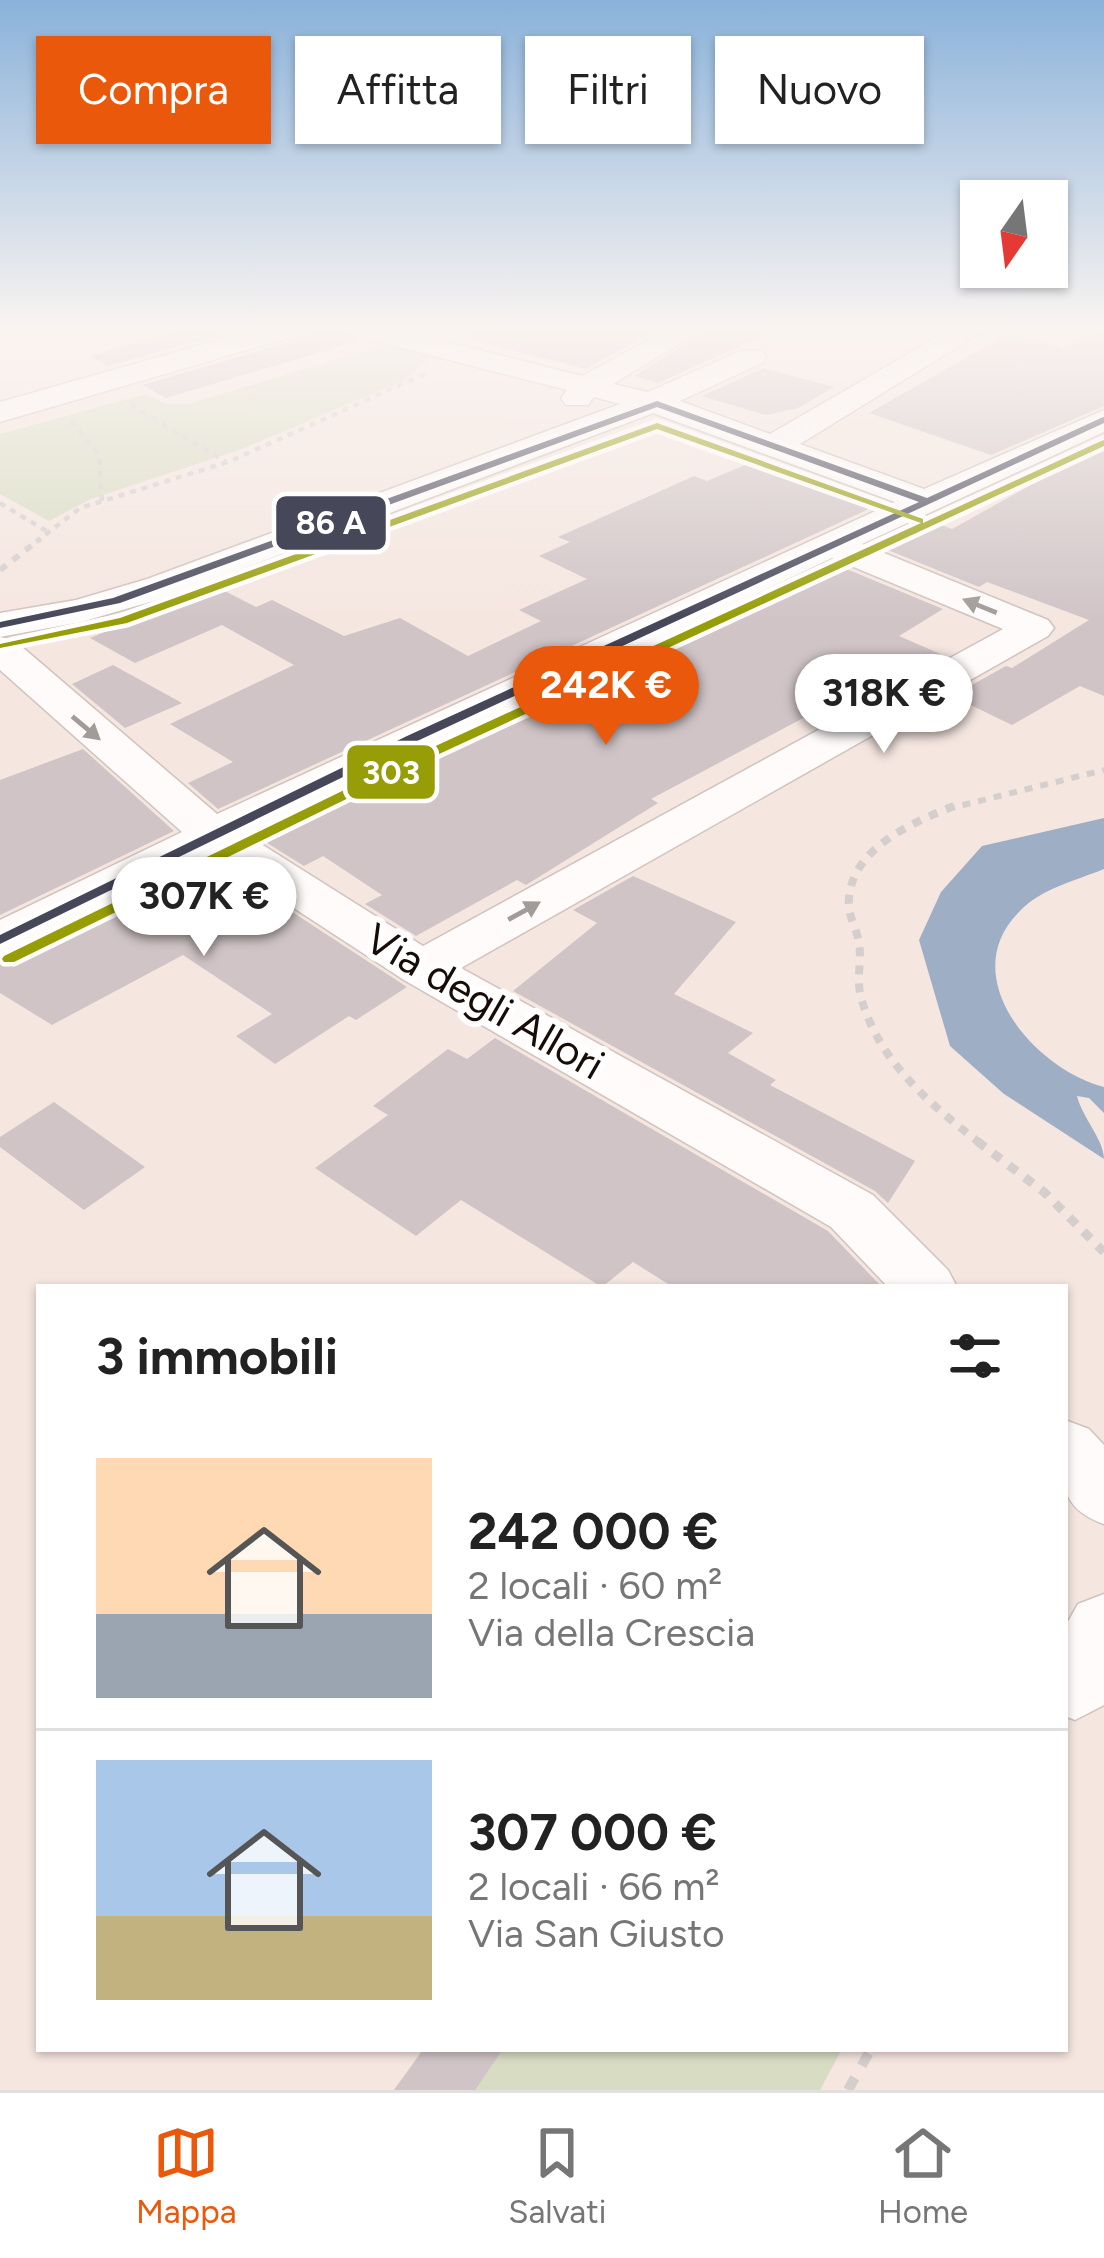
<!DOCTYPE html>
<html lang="it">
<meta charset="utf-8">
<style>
body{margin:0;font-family:Figtree,sans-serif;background:#f6f6f6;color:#222;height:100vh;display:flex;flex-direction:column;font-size:45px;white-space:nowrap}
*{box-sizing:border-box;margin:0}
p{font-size:39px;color:#767676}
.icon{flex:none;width:66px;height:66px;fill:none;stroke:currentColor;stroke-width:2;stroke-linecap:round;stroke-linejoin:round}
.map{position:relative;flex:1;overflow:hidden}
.sheet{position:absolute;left:36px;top:1284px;width:1032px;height:768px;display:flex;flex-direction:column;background:#fff;border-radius:0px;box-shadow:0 3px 9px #0004}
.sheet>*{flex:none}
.guide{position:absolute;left:36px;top:36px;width:1032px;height:108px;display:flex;gap:24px}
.needle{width:78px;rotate:194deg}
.controls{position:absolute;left:960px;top:180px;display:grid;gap:24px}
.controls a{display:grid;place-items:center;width:108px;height:108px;border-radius:0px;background:#fff;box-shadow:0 3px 9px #0004;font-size:60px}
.price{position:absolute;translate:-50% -102px;padding:0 27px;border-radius:42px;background:#fff;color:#222;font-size:39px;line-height:78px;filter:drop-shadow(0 3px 6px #0008)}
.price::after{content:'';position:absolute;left:50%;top:72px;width:36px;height:27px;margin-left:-18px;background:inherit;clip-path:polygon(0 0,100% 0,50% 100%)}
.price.current{background:#ea580c;color:#fff}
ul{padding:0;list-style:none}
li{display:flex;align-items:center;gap:36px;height:300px;padding:0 60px}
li+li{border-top:3px solid #e0e0e0}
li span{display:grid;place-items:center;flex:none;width:336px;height:240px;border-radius:0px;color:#555}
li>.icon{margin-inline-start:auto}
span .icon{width:144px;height:144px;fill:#fffc;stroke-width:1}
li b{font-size:51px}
h2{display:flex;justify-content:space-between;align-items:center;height:144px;padding:0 60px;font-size:51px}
.chip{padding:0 42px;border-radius:0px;background:#fff;box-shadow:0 3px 9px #0004;font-size:42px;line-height:108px}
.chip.current{background:#ea580c;color:#fff}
.menu{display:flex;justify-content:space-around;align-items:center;height:168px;border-top:3px solid #e0e0e0;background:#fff;font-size:33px;color:#767676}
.menu a{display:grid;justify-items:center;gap:6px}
.menu .current{color:#ea580c}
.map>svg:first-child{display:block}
.green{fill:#d8dcc3}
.water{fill:#9eaec5}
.building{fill:#d0c4c6}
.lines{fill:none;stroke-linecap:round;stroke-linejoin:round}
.minor-casing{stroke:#d0c3be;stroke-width:3}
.path-far4{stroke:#d4cfcd;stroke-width:4.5;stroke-dasharray:6 6;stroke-linecap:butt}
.path-far3{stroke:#d4cfcd;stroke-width:6;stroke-dasharray:8 8;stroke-linecap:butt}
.path-far2{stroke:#d4cfcd;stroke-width:8;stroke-dasharray:9 9;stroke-linecap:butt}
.path-far1{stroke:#d4cfcd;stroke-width:9;stroke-dasharray:10 10;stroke-linecap:butt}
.path{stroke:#d4cfcd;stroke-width:10;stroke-dasharray:14 14;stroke-linecap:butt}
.minor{fill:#fefbfa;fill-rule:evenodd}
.bus-1-casing{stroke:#fff;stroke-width:9}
.bus-2-casing{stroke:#fff;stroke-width:9}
.bus-1{fill:#47475a;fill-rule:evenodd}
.bus-2{fill:#969d07;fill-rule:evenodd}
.oneway{fill:#a19b99}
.labels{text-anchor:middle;stroke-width:12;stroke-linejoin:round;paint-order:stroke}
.street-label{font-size:42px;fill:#160c08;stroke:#fff}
.line-badge{stroke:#fff;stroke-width:4.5}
.badge-label{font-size:33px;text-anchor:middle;font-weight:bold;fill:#fff}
</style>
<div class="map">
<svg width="1104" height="2090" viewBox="0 0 1104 2090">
<rect width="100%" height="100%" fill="#f5e6e0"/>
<g class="green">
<polygon points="388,344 433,355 403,381 242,449 91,499 49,521 0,494 0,434 146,394 167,404 188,404"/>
<polygon points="423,2049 842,2049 820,2090 394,2090"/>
</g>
<path class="water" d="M1104 818V869C1075 881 1042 888 1020 911 953 977 1036 1070 1104 1087V1113L1089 1098 1077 1096C1082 1117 1104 1140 1104 1159L1004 1094 950 1046 919 940 941 892 982 846Z"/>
<g class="building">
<polygon points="189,328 243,328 108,366 89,356"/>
<polygon points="310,328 340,328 358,341 166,398 142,385 303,338"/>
<polygon points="473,328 660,328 586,369 472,340"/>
<polygon points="710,328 780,328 658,383 634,376"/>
<polygon points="1104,330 1104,406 991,455 869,413 1008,334 1062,347"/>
<polygon points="763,368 834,387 798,408 766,415 702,396"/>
<polygon points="1104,437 1104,696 1080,686 1012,725 952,696 1006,666 1012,668 1089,620 987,582 979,587 873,544 930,521 952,529 1031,485 1019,481 1038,473 1032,470"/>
<polygon points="752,462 871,508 218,809 188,783 233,762 170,724 294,665 222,625 135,663 90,638 215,586 256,607 272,600 344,636 400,618 468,656 541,621 519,610 587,579 539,556 570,542 558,537 694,476 707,481"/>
<polygon points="832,563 943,609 899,636 945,656 909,675 897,669 811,720 805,717 651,799 658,803 526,885 517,880 416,936 365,904 382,895 323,856 304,866 256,836"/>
<polygon points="113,665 182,703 125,728 72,684"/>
<polygon points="83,749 174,831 0,915 0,780"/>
<polygon points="211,859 407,987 356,1020 349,1016 275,1064 236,1036 272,1014 183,955 52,1025 0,993 0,960"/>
<polygon points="633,876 736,922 674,994 753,1033 728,1053 776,1080 770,1085 915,1161 888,1203 875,1191 513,991 597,923 573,910"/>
<polygon points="495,1038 828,1231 882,1287 673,1287 633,1262 602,1287 461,1200 416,1236 315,1168 388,1115 373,1106 448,1049 467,1059"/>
<polygon points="54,1102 145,1167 84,1210 0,1147 0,1137"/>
<polygon points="424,2049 503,2049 475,2090 394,2090"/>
</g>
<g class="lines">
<defs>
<g id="minor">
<polygon points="260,328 306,328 302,334 0,422 0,402"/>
<path d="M344 328H393L582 376 670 328H706L613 384 648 392 740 351H762L766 357 762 363 680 401 770 434 953 328H988L800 444 924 489 1104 410V432L862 544 1048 620 1054 628 1048 636 461 968 873 1195 948 1270 957 1287H888L831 1227 404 980 211 854 0 956V920L182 832 0 670V637L14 640 217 814 895 502 653 413 174 595 81 622 0 637V613L76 600 147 579 620 404 594 397 588 405H566L561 398 567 390 348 334ZM832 558 1003 629 423 946 247 835Z"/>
<path d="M1065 1420 1089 1429 1104 1445V1524C1050 1505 1065 1469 1065 1420Z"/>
<polygon points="1104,1594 1104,1705 1075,1720 1065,1716 1065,1627 1078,1604"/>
</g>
</defs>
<use href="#minor" class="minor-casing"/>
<g class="path-far4">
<polyline points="131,405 226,462"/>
<polyline points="71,421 99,455 102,501"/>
<polyline points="0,503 48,532"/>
<polyline points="36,542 80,508 228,462 427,373"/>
</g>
<g class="path-far3">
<polyline points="0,570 40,539"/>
<polyline points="947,809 1104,770"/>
</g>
<path class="path-far2" d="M954 806C914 822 853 847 849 898 847 914 856 927 859 942 862 961 856 979 861 997 878 1061 931 1105 981 1144"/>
<polyline class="path-far1" points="977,1141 1044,1192 1104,1252"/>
<polyline class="path" points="848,2090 871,2049"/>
<use href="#minor" class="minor"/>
<defs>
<polygon id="bus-1" points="657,401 927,498 1101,418 1104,417 1104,423 415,742 0,944 0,935 407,736 919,502 657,407 120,603 0,628 0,622 113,598"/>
<polygon id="bus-2" points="657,423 923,519 923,523 1101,441 1104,440 1104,446 424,761 14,962 4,962 2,959 4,956 416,755 921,523 657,429 127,623 0,648 0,644 120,618"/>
</defs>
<use href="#bus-1" class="bus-1-casing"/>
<use href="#bus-2" class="bus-2-casing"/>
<use href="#bus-1" class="bus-1"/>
<use href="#bus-2" class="bus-2"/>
</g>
<defs><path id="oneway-solid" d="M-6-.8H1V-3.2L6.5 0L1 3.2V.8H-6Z" transform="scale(3)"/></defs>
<g class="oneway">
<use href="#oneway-solid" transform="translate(980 606) rotate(-158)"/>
<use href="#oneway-solid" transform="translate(86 728) rotate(40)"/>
<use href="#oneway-solid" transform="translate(524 911) rotate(-29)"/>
</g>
<linearGradient id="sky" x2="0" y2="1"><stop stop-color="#8ab2da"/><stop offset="0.53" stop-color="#faf4f1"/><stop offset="1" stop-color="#faf4f1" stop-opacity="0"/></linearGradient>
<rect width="1104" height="621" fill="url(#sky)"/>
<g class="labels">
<g class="street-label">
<text transform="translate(485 1001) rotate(30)" y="15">Via degli Allori</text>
</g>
</g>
<g class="line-badge">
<rect x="274" y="494" width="114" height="58" rx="12" fill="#47475a"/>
<rect x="345" y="743" width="92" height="58" rx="12" fill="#969d07"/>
</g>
<g class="badge-label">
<text x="331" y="534">86 A</text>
<text x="391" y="784">303</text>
</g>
</svg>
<div class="controls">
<a><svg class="needle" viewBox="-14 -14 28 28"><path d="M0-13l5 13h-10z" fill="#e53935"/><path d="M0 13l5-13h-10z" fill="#767676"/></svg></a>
</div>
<b class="price current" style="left:606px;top:748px">242K €</b>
<b class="price" style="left:884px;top:756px">318K €</b>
<b class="price" style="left:204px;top:959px">307K €</b>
<div class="guide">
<a class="chip current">Compra</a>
<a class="chip">Affitta</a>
<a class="chip">Filtri</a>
<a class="chip">Nuovo</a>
</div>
<section class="sheet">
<h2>3 immobili<svg class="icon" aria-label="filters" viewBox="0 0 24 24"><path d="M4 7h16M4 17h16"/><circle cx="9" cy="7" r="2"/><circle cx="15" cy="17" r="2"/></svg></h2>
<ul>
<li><span style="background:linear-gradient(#ffd9b3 65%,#9aa5b1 0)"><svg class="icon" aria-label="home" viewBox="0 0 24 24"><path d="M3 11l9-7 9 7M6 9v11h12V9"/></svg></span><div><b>242 000 €</b><p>2 locali · 60 m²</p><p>Via della Crescia</p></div></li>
<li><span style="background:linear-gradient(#a9c7e8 65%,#c2b280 0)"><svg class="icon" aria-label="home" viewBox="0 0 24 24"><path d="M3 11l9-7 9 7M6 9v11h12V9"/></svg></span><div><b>307 000 €</b><p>2 locali · 66 m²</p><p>Via San Giusto</p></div></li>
</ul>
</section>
</div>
<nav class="menu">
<a class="current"><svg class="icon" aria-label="map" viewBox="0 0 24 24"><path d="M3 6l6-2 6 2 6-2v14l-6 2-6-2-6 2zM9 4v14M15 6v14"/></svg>Mappa</a>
<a><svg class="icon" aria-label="saved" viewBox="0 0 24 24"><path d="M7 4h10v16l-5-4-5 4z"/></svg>Salvati</a>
<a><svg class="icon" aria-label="home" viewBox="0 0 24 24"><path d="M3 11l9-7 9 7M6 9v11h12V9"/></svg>Home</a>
</nav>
